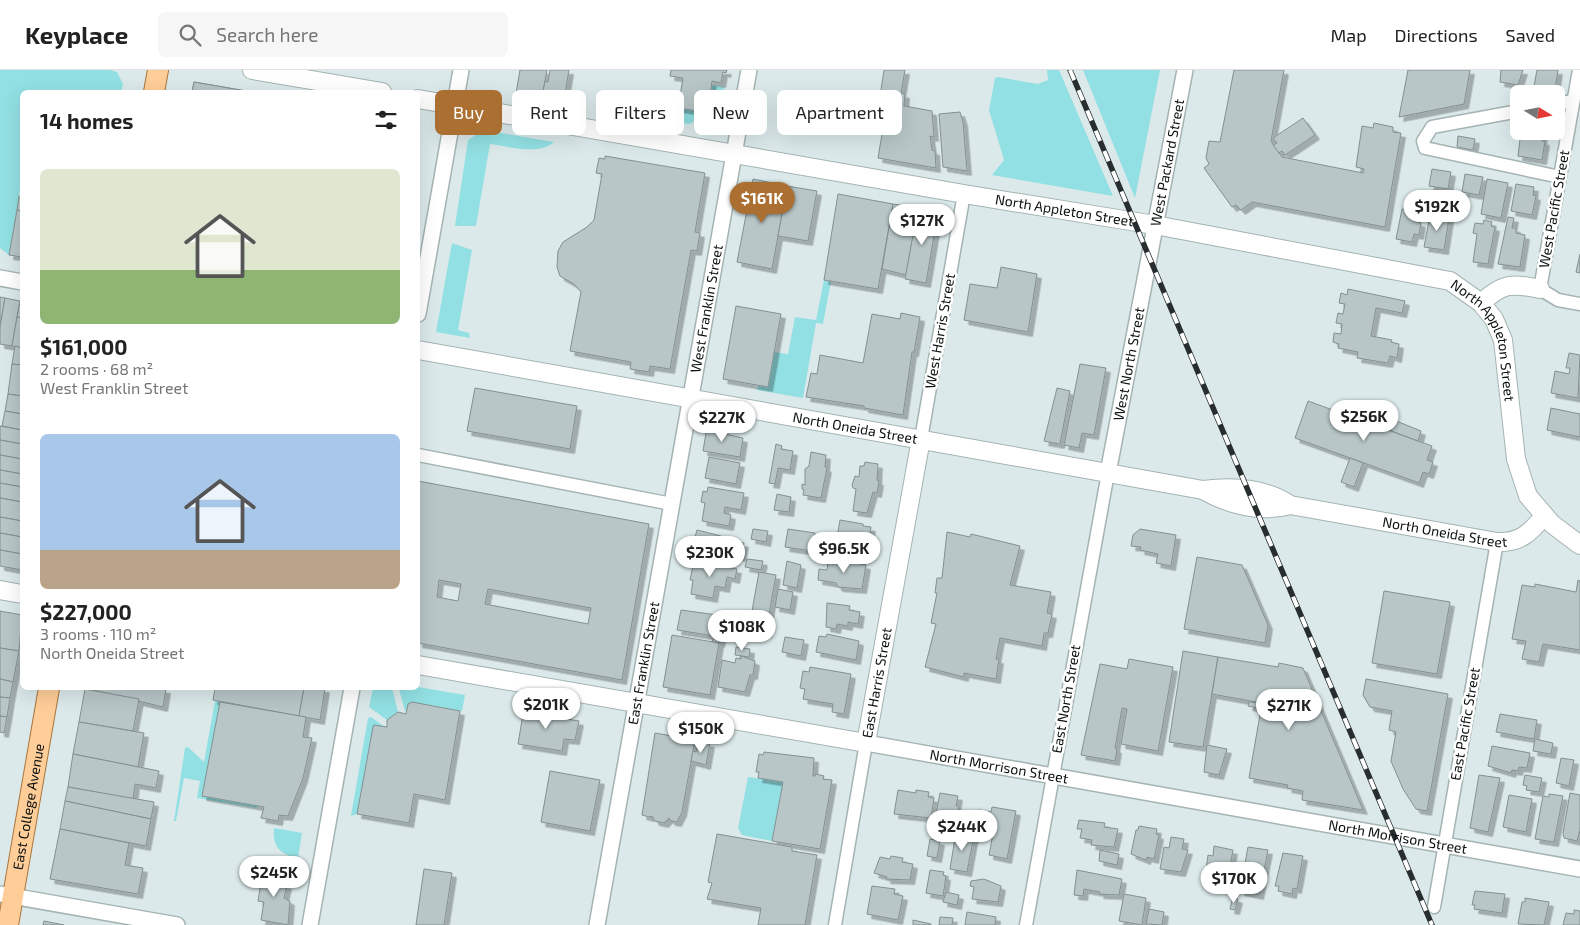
<!DOCTYPE html>
<meta charset="utf-8">
<style>
body{margin:0;font-family:"Exo 2",sans-serif;background:#f6f6f6;color:#222;height:100vh;display:flex;flex-direction:column;font-size:19px;white-space:nowrap}
*{box-sizing:border-box;margin:0}
p{font-size:16px;color:#767676}
.icon{flex:none;width:28px;height:28px;fill:none;stroke:currentColor;stroke-width:2;stroke-linecap:round;stroke-linejoin:round}
.map{position:relative;flex:1;overflow:hidden}
.panel{position:absolute;left:20px;top:20px;width:400px;height:600px;display:flex;flex-direction:column;background:#fff;border-radius:8px;box-shadow:0 5px 20px #0002}
.panel>*{flex:none}
.guide{position:absolute;left:435px;top:20px;width:475px;height:45px;display:flex;gap:10px}
.needle{width:32px;rotate:100deg}
.controls{position:absolute;left:1510px;top:15px;display:grid;gap:10px}
.controls a{display:grid;place-items:center;width:55px;height:55px;border-radius:8px;background:#fff;box-shadow:0 5px 20px #0002;font-size:25px}
.price{position:absolute;translate:-50% -42px;padding:0 11px;border-radius:18px;background:#fff;color:#222;font-size:16px;line-height:32px;filter:drop-shadow(0 1px 2px #0008)}
.price::after{content:'';position:absolute;left:50%;top:30px;width:15px;height:11px;margin-left:-8px;background:inherit;clip-path:polygon(0 0,100% 0,50% 100%)}
.price.active{background:#ab7031;color:#fff}
ul{padding:0;list-style:none}
li{display:grid;align-content:center;gap:10px;height:265px;padding:0 20px}
li span{display:grid;place-items:center;height:155px;border-radius:8px;color:#555}
li>.icon{margin-inline-start:auto}
span .icon{width:90px;height:90px;fill:#fffc;stroke-width:1}
li b{font-size:21px}
h2{display:flex;justify-content:space-between;align-items:center;height:60px;padding:0 20px;font-size:21px}
.tag{padding:0 18px;border-radius:8px;background:#fff;box-shadow:0 5px 20px #0002;font-size:18px;line-height:45px}
.tag.active{background:#ab7031;color:#fff}
header{display:flex;align-items:center;gap:30px;box-sizing:border-box;height:70px;padding:0 25px;background:#fff;border-bottom:1px solid #e0e0e0}
header strong{font-size:24px}
nav{display:flex;gap:28px;margin-inline-start:auto;font-size:18px}
.search{width:350px;height:45px;background:#f6f6f6;display:flex;align-items:center;gap:12px;box-sizing:border-box;padding:0 18px;border-radius:8px;color:#767676;font-size:19px}
.map>svg:first-child{display:block}
.green{fill:#92e0e3}
.building{fill:#b8c6c7;stroke:#839091;fill-rule:evenodd;filter:url(#shadow)}
.lines{fill:none;stroke-linecap:round;stroke-linejoin:round}
.minor-casing{stroke:#a5b3b3;stroke-width:15}
.tertiary-casing{stroke:#a5b3b3;stroke-width:18}
.secondary-casing{stroke:#a5b3b3;stroke-width:20}
.primary-casing{stroke:#a9753c;stroke-width:22}
.minor{stroke:#fff;stroke-width:12}
.tertiary{stroke:#fff;stroke-width:15}
.secondary{stroke:#fff;stroke-width:18}
.primary{stroke:#fecd98;stroke-width:20}
.rail-casing{stroke:#282e2f;stroke-width:5.5}
.rail{stroke:#fff;stroke-width:4;stroke-dasharray:11;stroke-linecap:butt}
.labels{text-anchor:middle;stroke-width:5;stroke-linejoin:round;paint-order:stroke}
.street-label{font-size:14px;fill:#0b1010;stroke:#fff}
</style>
<header>
<strong>Keyplace</strong>
<div class="search"><svg class="icon" aria-label="search" viewBox="0 0 24 24"><circle cx="10" cy="10" r="6"/><path d="M15 15l6 6"/></svg>Search here</div>
<nav><a>Map</a><a>Directions</a><a>Saved</a></nav>
</header>
<div class="map">
<svg width="1580" height="855" viewBox="0 0 1580 855">
<defs>
<filter id="shadow"><feDropShadow dx="4.5" dy="4.5" stdDeviation="0" flood-color="#0004"/></filter>
</defs>
<rect width="100%" height="100%" fill="#dbe9ea"/>
<g class="green">
<polygon points="0,0 110,0 117,2 123,14 121,22 22,22 22,108 9,185 0,178"/>
<polygon points="1047,0 1059,0 1113,126 992,105 1004,90 989,40 995,8 998,7 1038,14 1048,10"/>
<polygon points="1083,0 1160,0 1135,128"/>
<polygon points="711,15 724,17 716,59 713,59 704,51 707,48"/>
<polygon points="672,34 678,35 678,38 698,41 697,50 689,54 669,51"/>
<path d="M483 60 554 72C539 86 508 76 490 74L476 156H455L468 70Z"/>
<polygon points="452,173 472,180 458,260 469,263 470,268 436,262"/>
<polygon points="824,210 831,211 823,254 816,253 803,328 757,320 774,282 788,284 795,247 816,250"/>
<polygon points="418,617 465,625 462,641 412,632 408,634 407,641 405,641 399,619"/>
<polygon points="373,618 392,618 398,642 387,650 369,637"/>
<polygon points="215,631 220,632 203,726 258,736 257,738 197,728 200,711 184,708 176,751 174,751 185,678 188,677 204,692"/>
<polygon points="371,647 385,657 357,744 351,746 368,648"/>
<polygon points="748,707 783,712 772,771 742,765 738,758"/>
<path d="M274 758 302 763 298 788C280 785 272 776 274 758Z"/>
</g>
<g class="building">
<polygon points="520,0 547,0 542,27 516,23"/>
<polygon points="550,0 569,0 564,30 542,27 545,11 548,12"/>
<polygon points="671,0 727,0 726,3 723,2 721,13 712,11 707,48 697,46 698,41 678,38 683,8 670,6"/>
<polygon points="884,0 905,0 901,23 905,24 904,36 932,41 934,67 930,66 932,80 935,81 936,98 878,88 887,34 879,33"/>
<polygon points="1234,0 1284,0 1271,71 1282,87 1363,103 1364,99 1356,97 1362,56 1373,58 1374,53 1393,57 1393,62 1401,63 1385,157 1252,132 1241,140 1236,135 1232,137 1204,98 1209,94 1206,88 1209,71 1220,72"/>
<polygon points="1408,0 1470,0 1464,34 1399,47"/>
<polygon points="1501,0 1523,0 1518,15 1500,12"/>
<polygon points="1537,0 1558,0 1555,19 1534,16"/>
<polygon points="194,12 246,21 255,22 192,22"/>
<polygon points="194,12 246,21 245,22 192,22"/>
<polygon points="960,42 963,52 967,101 943,97 939,44"/>
<polygon points="1303,48 1315,65 1285,85 1282,81 1279,83 1273,75 1277,73 1273,68"/>
<polygon points="1521,61 1543,62 1542,71 1545,71 1542,90 1518,86"/>
<polygon points="1458,66 1475,69 1473,80 1457,77"/>
<polygon points="605,86 705,103 695,162 700,163 697,181 691,180 670,299 650,296 649,302 630,299 631,292 570,281 581,222 574,214 560,206 557,197 558,181 563,172 587,157 594,150 602,104 596,103 599,88 605,89"/>
<polygon points="1432,99 1451,102 1448,119 1429,116"/>
<polygon points="1465,104 1483,107 1479,125 1462,122"/>
<polygon points="753,109 787,116 772,199 737,192"/>
<polygon points="1487,109 1508,113 1501,148 1481,144"/>
<polygon points="1516,114 1534,117 1533,125 1536,126 1532,145 1511,141"/>
<polygon points="787,116 817,121 808,171 778,166"/>
<polygon points="838,124 893,134 878,219 824,210"/>
<polygon points="19,126 22,127 22,141 17,140"/>
<polygon points="893,134 918,138 906,205 882,199"/>
<polygon points="918,138 938,142 926,213 905,209"/>
<polygon points="1402,139 1416,142 1414,151 1421,153 1419,165 1414,164 1412,172 1396,169"/>
<polygon points="17,140 22,141 22,187 9,185"/>
<polygon points="1438,142 1443,142 1443,147 1449,148 1444,180 1424,177 1430,145 1437,146"/>
<polygon points="1508,147 1514,148 1512,158 1516,158 1516,163 1525,165 1520,197 1498,194"/>
<polygon points="1484,150 1492,152 1491,156 1495,157 1488,194 1473,192 1477,164 1473,163 1475,153 1483,154"/>
<polygon points="1580,184 1580,203 1576,202"/>
<polygon points="1001,197 1037,204 1028,262 964,250 970,214 997,218"/>
<polygon points="1348,219 1405,231 1402,243 1376,238 1371,266 1392,270 1391,272 1399,274 1397,288 1390,286 1388,293 1357,288 1358,282 1338,278 1339,274 1333,272 1334,263 1341,264 1342,254 1336,253 1338,243 1343,244 1345,234 1339,233 1341,223 1347,225"/>
<polygon points="0,227 5,228 0,257"/>
<polygon points="5,228 20,231 12,276 0,274 0,257"/>
<polygon points="20,231 22,231 22,248 17,247"/>
<polygon points="736,236 781,244 768,317 723,309"/>
<polygon points="901,243 920,247 914,282 912,282 903,345 864,338 864,336 806,327 811,303 817,304 820,285 863,293 872,244 900,249"/>
<polygon points="17,247 22,248 22,278 12,276"/>
<polygon points="15,276 22,278 22,295 12,294"/>
<polygon points="1569,283 1580,285 1578,328 1551,323 1555,301 1569,304 1570,298 1566,298"/>
<polygon points="12,294 22,295 22,326 8,324"/>
<polygon points="1080,294 1106,298 1094,365 1082,363 1079,378 1064,375"/>
<polygon points="475,318 577,336 570,379 467,361"/>
<polygon points="1057,318 1070,321 1060,374 1044,371"/>
<polygon points="8,324 22,326 22,344 5,341"/>
<polygon points="1308,331 1432,376 1427,390 1433,392 1429,404 1423,402 1419,413 1295,368"/>
<polygon points="1551,338 1580,344 1580,367 1547,360"/>
<polygon points="1378,340 1385,342 1384,346 1421,361 1418,371 1373,354"/>
<polygon points="5,341 22,344 22,360 2,356"/>
<polygon points="0,356 22,360 22,374 0,370"/>
<polygon points="714,356 721,357 720,363 743,368 740,387 703,381 706,363"/>
<polygon points="0,370 22,374 22,389 0,385"/>
<polygon points="776,374 782,376 781,379 793,381 790,400 778,398 775,414 769,413"/>
<polygon points="811,382 826,385 825,397 827,398 821,428 803,425 804,420 802,419 802,414 805,415 805,399 809,396"/>
<polygon points="0,385 22,389 22,404 0,400"/>
<polygon points="709,387 740,393 736,414 705,408"/>
<polygon points="1350,388 1363,393 1354,417 1341,412"/>
<polygon points="865,392 878,394 877,410 879,411 877,423 873,422 867,443 853,441 856,419 853,418 852,415 855,406 859,407 860,396 864,396"/>
<polygon points="0,400 22,404 22,417 0,413"/>
<path d="M418 411 649 454 622 610 418 573ZM439 510 461 514 458 531 437 527ZM488 519 591 538 588 554 485 534Z"/>
<polygon points="0,413 22,417 22,432 0,428"/>
<polygon points="708,417 744,423 741,440 725,437 724,443 731,445 729,456 702,451 705,433 701,432 703,421 707,422"/>
<polygon points="777,424 791,427 789,442 774,440"/>
<polygon points="0,428 22,432 22,451 0,447"/>
<polygon points="0,447 22,451 22,467 0,463"/>
<polygon points="840,450 863,454 863,456 871,457 870,463 873,464 870,477 859,475 858,480 836,473"/>
<polygon points="753,459 768,461 766,472 751,469"/>
<polygon points="788,459 815,463 812,481 785,477"/>
<polygon points="1140,459 1176,465 1171,496 1156,493 1158,484 1140,480 1141,477 1131,476 1133,465"/>
<polygon points="697,460 721,466 720,468 744,473 741,487 732,485 731,489 698,484 699,476 693,474"/>
<polygon points="947,462 970,467 971,464 1020,476 1010,515 1051,522 1047,543 1052,544 1048,563 1044,563 1042,576 1000,568 996,589 999,589 996,609 964,603 964,607 925,597 936,554 931,553 937,523 935,523 937,508 942,508"/>
<polygon points="0,463 22,467 22,484 0,480"/>
<polygon points="0,480 22,484 22,500 0,496"/>
<polygon points="829,487 866,495 862,519 838,517 836,513 818,510 819,499 827,500"/>
<polygon points="1197,487 1242,495 1268,555 1265,573 1184,559"/>
<polygon points="747,489 763,491 761,500 745,497"/>
<polygon points="694,491 737,499 735,509 727,507 725,518 715,516 713,528 691,524 693,510 690,510"/>
<polygon points="787,491 801,495 797,518 783,515"/>
<polygon points="759,502 776,505 769,544 752,541"/>
<polygon points="1578,510 1580,511 1580,580 1543,574 1539,592 1522,589 1526,571 1512,569 1522,515 1535,517 1535,514 1576,522"/>
<polygon points="778,519 793,522 790,540 775,537"/>
<polygon points="1384,521 1450,532 1437,604 1372,593"/>
<polygon points="827,533 850,536 849,540 860,542 858,554 848,552 848,556 837,554 836,559 826,557"/>
<polygon points="681,540 725,546 720,573 712,572 714,566 677,560"/>
<polygon points="0,541 22,545 19,581 0,578"/>
<polygon points="751,543 770,546 767,563 748,560"/>
<polygon points="827,564 859,571 856,590 816,582 819,566 826,567"/>
<polygon points="672,565 719,573 710,625 663,617"/>
<polygon points="785,567 804,570 801,586 782,582"/>
<polygon points="736,577 750,579 749,587 735,585"/>
<polygon points="0,578 19,581 13,612 0,609"/>
<polygon points="1183,581 1218,587 1203,677 1169,672"/>
<polygon points="741,586 755,591 753,605 750,605 745,622 718,617 722,590 735,593 736,588 741,589"/>
<polygon points="1218,587 1278,597 1279,593 1303,598 1363,740 1302,730 1303,721 1287,718 1288,715 1249,708 1262,633 1212,624"/>
<polygon points="1129,589 1173,597 1158,681 1121,674 1127,639 1122,638 1115,678 1117,679 1115,691 1081,685 1100,594 1127,599"/>
<polygon points="810,597 851,604 844,644 832,642 833,634 803,629 805,619 800,618 803,601 809,602"/>
<polygon points="0,609 13,612 10,628 0,627"/>
<polygon points="1366,609 1448,624 1427,741 1416,739 1403,719 1391,691 1396,662 1389,660 1392,641 1370,637 1363,625"/>
<polygon points="85,618 155,618 166,619 163,637"/>
<polygon points="215,618 304,618 299,646 213,630"/>
<polygon points="304,618 325,618 320,650 299,646"/>
<polygon points="85,619 139,629 133,661 79,652"/>
<polygon points="0,627 10,628 7,647 0,646"/>
<polygon points="220,632 306,647 303,667 312,668 303,708 288,746 279,745 278,751 261,748 264,737 202,726"/>
<polygon points="412,632 460,641 445,730 414,724 409,753 357,744 373,657 374,655 387,657 387,650 398,642 406,644 408,634"/>
<polygon points="1249,632 1259,633 1258,638 1248,636"/>
<polygon points="524,638 568,646 567,649 579,651 575,670 564,669 562,681 518,674"/>
<polygon points="1500,644 1537,650 1534,669 1496,662"/>
<polygon points="0,646 7,647 4,663 0,662"/>
<polygon points="79,652 144,663 138,697 73,684"/>
<polygon points="655,663 695,670 682,742 677,752 671,751 669,748 664,753 655,751 652,746 649,747 642,745"/>
<polygon points="1535,669 1553,673 1551,684 1533,681"/>
<polygon points="704,672 710,673 706,695 691,691 693,681 696,682 698,674"/>
<polygon points="1207,675 1227,679 1219,705 1204,702"/>
<polygon points="1492,676 1530,683 1527,698 1519,697 1518,701 1512,700 1511,703 1488,696"/>
<polygon points="764,682 814,688 813,706 815,706 816,704 824,706 823,709 832,710 820,779 772,771 783,712 758,708 759,702 756,702 759,684 763,685"/>
<polygon points="73,684 159,701 156,718 135,714 133,729 68,717"/>
<polygon points="1561,688 1574,690 1569,716 1556,713"/>
<polygon points="550,701 600,710 590,761 541,752"/>
<polygon points="1479,705 1500,708 1488,762 1470,758"/>
<polygon points="1525,705 1542,708 1539,722 1526,720 1527,716 1523,715"/>
<polygon points="68,717 154,732 151,749 65,731"/>
<polygon points="898,720 916,723 916,720 929,722 928,727 934,728 931,748 894,744"/>
<polygon points="940,723 958,726 956,736 959,736 954,759 934,754"/>
<polygon points="1570,723 1580,725 1580,760 1577,771 1564,768 1563,763"/>
<polygon points="1549,724 1563,726 1554,772 1535,769 1543,726 1549,727"/>
<polygon points="1509,725 1532,729 1526,762 1503,757"/>
<polygon points="65,731 151,749 146,776 60,759"/>
<polygon points="992,737 1016,741 1007,789 989,785 993,764 976,761 979,740 991,742"/>
<polygon points="1079,750 1105,753 1104,757 1118,759 1114,777 1091,775 1092,770 1080,768 1082,759 1077,759"/>
<polygon points="1139,756 1157,759 1156,764 1159,765 1154,789 1147,787 1146,790 1131,784 1136,760 1138,760"/>
<polygon points="60,759 129,773 125,795 143,798 138,824 50,809"/>
<polygon points="956,762 974,765 967,802 950,799"/>
<polygon points="717,764 792,777 792,781 817,785 805,855 758,855 761,838 707,829 712,813 708,812"/>
<polygon points="1171,767 1184,769 1182,779 1188,780 1181,802 1160,799 1164,777 1169,778"/>
<polygon points="930,769 940,771 937,788 927,786"/>
<polygon points="1214,776 1233,780 1227,813 1205,809 1208,785 1213,786"/>
<polygon points="1248,777 1268,780 1259,825 1240,821"/>
<polygon points="1100,780 1119,784 1117,795 1099,791"/>
<polygon points="1283,783 1303,786 1297,819 1293,818 1292,824 1278,821 1279,816 1275,816"/>
<polygon points="891,786 903,788 902,792 913,794 910,810 886,809 887,807 874,803 880,787 890,789"/>
<polygon points="424,799 452,803 444,855 416,855"/>
<polygon points="260,800 283,803 281,814 287,815 284,828 290,831 288,855 261,850 264,832 258,831 262,806 259,806"/>
<polygon points="930,800 944,802 943,805 946,806 943,826 926,823"/>
<polygon points="1077,800 1122,809 1119,825 1099,824 1100,822 1084,819 1083,826 1074,825"/>
<polygon points="984,809 1001,816 998,832 972,829 974,817 970,816 971,811"/>
<polygon points="872,816 895,819 894,824 903,826 898,850 867,844"/>
<polygon points="1475,821 1505,824 1502,843 1474,839 1475,835 1472,835"/>
<polygon points="946,822 959,825 957,835 943,832"/>
<polygon points="1124,824 1146,828 1142,855 1119,851"/>
<polygon points="1233,827 1238,829 1235,840 1230,839"/>
<polygon points="1525,828 1549,832 1544,855 1518,854 1522,832 1525,832"/>
<polygon points="1149,839 1164,842 1162,855 1146,854"/>
<polygon points="1574,840 1580,841 1580,855 1563,855 1566,843 1574,844"/>
<polygon points="967,842 996,847 995,855 965,855"/>
<polygon points="940,847 953,848 952,855 939,855"/>
<polygon points="913,850 931,854 931,855 913,855"/>
<polygon points="44,851 64,855 43,855"/>
</g>
<g class="lines">
<defs>
<g id="minor">
<polyline points="1579,0 1540,219 1558,230 1580,234"/>
<polyline points="1556,34 1573,31"/>
<polyline points="1519,41 1432,57 1423,71 1425,78 1560,107"/>
<polyline points="921,369 964,124"/>
<polyline points="418,385 672,434"/>
<polyline points="1434,837 1497,472"/>
<polyline points="835,855 866,673"/>
<polyline points="1026,855 1108,403"/>
</g>
<g id="tertiary">
<polyline points="0,208 22,212"/>
<polyline points="418,244 461,0"/>
<path id="s1" d="M1108 403 1185 0"/>
<path id="s2" d="M866 673 1580 799"/>
<polyline points="0,824 177,855"/>
<polyline points="310,855 352,618"/>
<path id="s3" d="M597 855 749 0"/>
</g>
<g id="secondary">
<polyline points="252,0 382,22"/>
<path id="s4" d="M418 29 964 124 1155 155 1450 211 1481 233 1494 249 1503 270 1516 389 1528 426 1552 454 1580 475"/>
<path d="M1481 233C1503 213 1511 213 1540 219"/>
<path id="s5" d="M418 280 1203 420C1233 416 1265 418 1290 435L1497 472C1520 473 1530 463 1544 446"/>
<path d="M1203 420C1229 435 1261 443 1290 435"/>
<polyline points="0,520 22,524"/>
<path id="s6" d="M418 595 866 673 921 369"/>
</g>
<g id="primary">
<polyline points="154,22 158,0"/>
<path id="s7" d="M8 855 49 618"/>
</g>
</defs>
<use href="#minor" class="minor-casing"/>
<use href="#tertiary" class="tertiary-casing"/>
<use href="#secondary" class="secondary-casing"/>
<use href="#primary" class="primary-casing"/>
<use href="#minor" class="minor"/>
<use href="#tertiary" class="tertiary"/>
<use href="#secondary" class="secondary"/>
<use href="#primary" class="primary"/>
<defs>
<polyline id="rail" points="1070,0 1432,855"/>
</defs>
<use href="#rail" class="rail-casing"/>
<use href="#rail" class="rail"/>
</g>
<g class="labels">
<g class="street-label">
<text dy="5" stroke="none"><textPath href="#s1" startOffset="316">West Packard Street</textPath></text>
<text transform="translate(1554 139) rotate(-80)" y="5">West Pacific Street</text>
<text dy="5" stroke="none"><textPath href="#s4" startOffset="656">North Appleton Street</textPath></text>
<text dy="5" stroke="none"><textPath href="#s3" startOffset="626">West Franklin Street</textPath></text>
<text transform="translate(940 261) rotate(-80)" y="5">West Harris Street</text>
<text dy="5" stroke="none"><textPath href="#s4" startOffset="1121">North Appleton Street</textPath></text>
<text dy="5" stroke="none"><textPath href="#s1" startOffset="111">West North Street</textPath></text>
<text dy="5" stroke="none"><textPath href="#s5" startOffset="444">North Oneida Street</textPath></text>
<text dy="5" stroke="none"><textPath href="#s5" startOffset="1045">North Oneida Street</textPath></text>
<text dy="5" stroke="none"><textPath href="#s3" startOffset="266">East Franklin Street</textPath></text>
<text dy="5" stroke="none"><textPath href="#s6" startOffset="516">East Harris Street</textPath></text>
<text transform="translate(1066 629) rotate(-80)" y="5">East North Street</text>
<text transform="translate(1465 654) rotate(-80)" y="5">East Pacific Street</text>
<text dy="5" stroke="none"><textPath href="#s2" startOffset="135">North Morrison Street</textPath></text>
<text dy="5" stroke="none"><textPath href="#s7" startOffset="120">East College Avenue</textPath></text>
<text dy="5" stroke="none"><textPath href="#s2" startOffset="540">North Morrison Street</textPath></text>
</g>
</g>
</svg>
<div class="controls">
<a><svg class="needle" viewBox="-14 -14 28 28"><path d="M0-13l5 13h-10z" fill="#e53935"/><path d="M0 13l5-13h-10z" fill="#767676"/></svg></a>
</div>
<b class="price active" style="left:762px;top:154px">$161K</b>
<b class="price" style="left:1437px;top:162px">$192K</b>
<b class="price" style="left:922px;top:176px">$127K</b>
<b class="price" style="left:1364px;top:372px">$256K</b>
<b class="price" style="left:722px;top:373px">$227K</b>
<b class="price" style="left:844px;top:504px">$96.5K</b>
<b class="price" style="left:710px;top:508px">$230K</b>
<b class="price" style="left:742px;top:582px">$108K</b>
<b class="price" style="left:546px;top:660px">$201K</b>
<b class="price" style="left:1289px;top:661px">$271K</b>
<b class="price" style="left:701px;top:684px">$150K</b>
<b class="price" style="left:962px;top:782px">$244K</b>
<b class="price" style="left:274px;top:828px">$245K</b>
<b class="price" style="left:1234px;top:834px">$170K</b>
<div class="guide">
<a class="tag active">Buy</a>
<a class="tag">Rent</a>
<a class="tag">Filters</a>
<a class="tag">New</a>
<a class="tag">Apartment</a>
</div>
<section class="panel">
<h2>14 homes<svg class="icon" aria-label="filters" viewBox="0 0 24 24"><path d="M4 7h16M4 17h16"/><circle cx="9" cy="7" r="2"/><circle cx="15" cy="17" r="2"/></svg></h2>
<ul>
<li><span style="background:linear-gradient(#dfe7d0 65%,#8fb573 0)"><svg class="icon" aria-label="home" viewBox="0 0 24 24"><path d="M3 11l9-7 9 7M6 9v11h12V9"/></svg></span><div><b>$161,000</b><p>2 rooms · 68 m²</p><p>West Franklin Street</p></div></li>
<li><span style="background:linear-gradient(#a9c7e8 75%,#b9a48a 0)"><svg class="icon" aria-label="home" viewBox="0 0 24 24"><path d="M3 11l9-7 9 7M6 9v11h12V9"/></svg></span><div><b>$227,000</b><p>3 rooms · 110 m²</p><p>North Oneida Street</p></div></li>
</ul>
</section>
</div>
